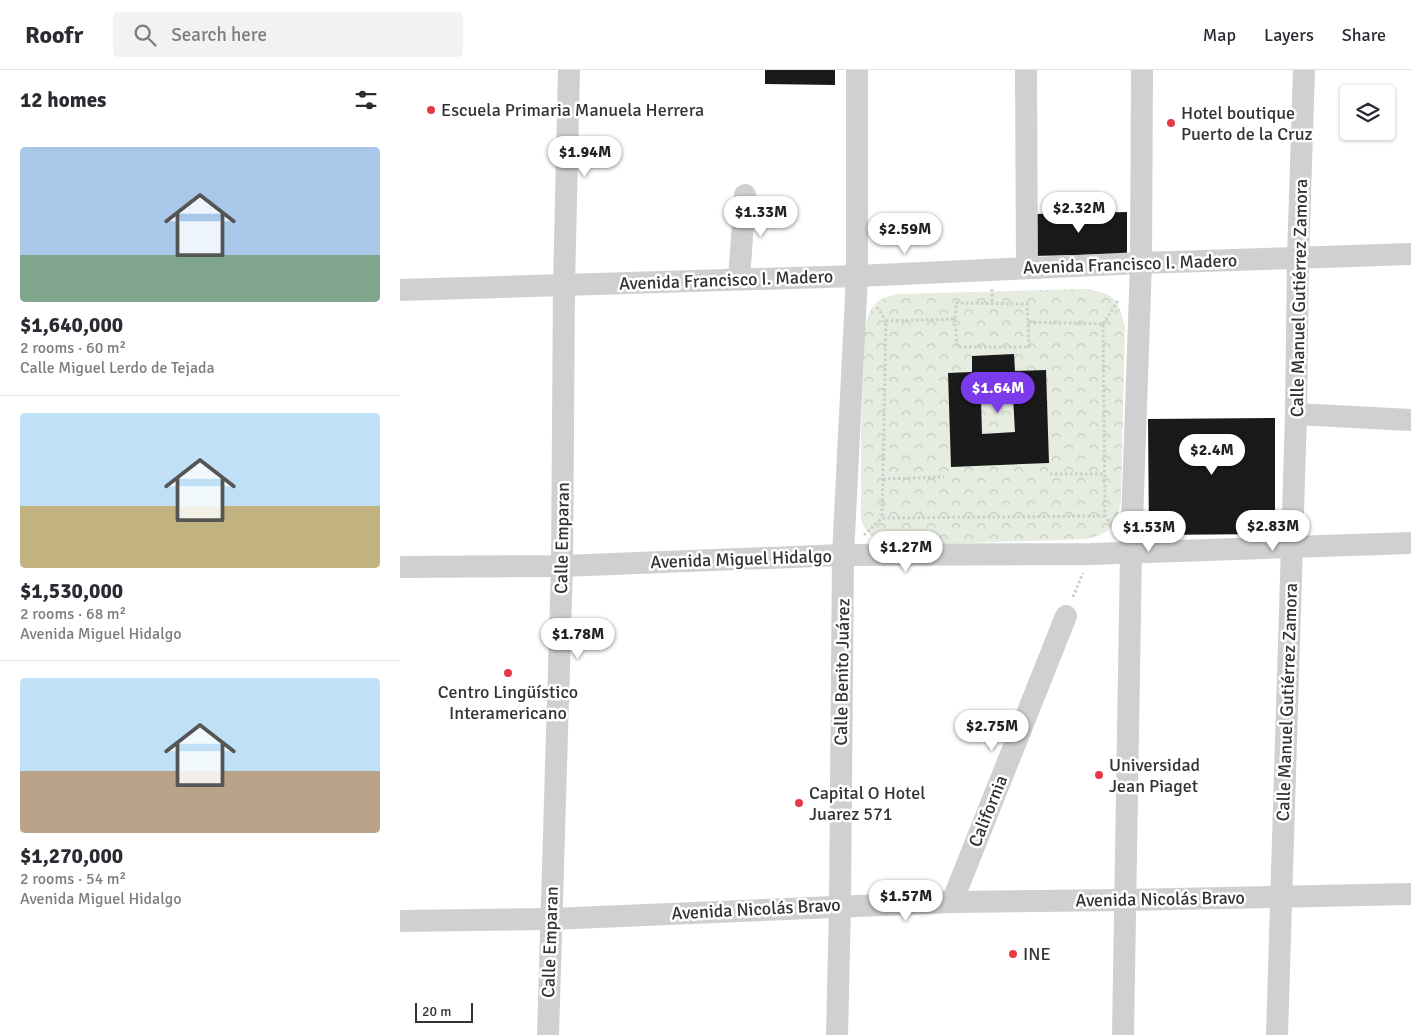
<!DOCTYPE html>
<meta charset="utf-8">
<style>
body{margin:0;font-family:Signika,sans-serif;background:#f2f2f3;color:#2b2b33;height:100vh;display:flex;flex-direction:column;font-size:19px;white-space:nowrap}
*{box-sizing:border-box;margin:0}
p{font-size:16px;color:#7c7c81}
.icon{flex:none;width:28px;height:28px;fill:none;stroke:currentColor;stroke-width:2;stroke-linecap:round;stroke-linejoin:round}
.map{position:relative;flex:1;overflow:hidden}
.panel{display:flex;flex-direction:column;background:#fff;width:400px}
.panel>*{flex:none}
.controls{position:absolute;left:940px;top:15px;display:grid;gap:10px}
.controls a{display:grid;place-items:center;width:55px;height:55px;border-radius:5px;background:#fff;box-shadow:0 1px 4px #0004;font-size:25px}
.scale{position:absolute;left:15px;bottom:12px;width:58px;box-sizing:border-box;padding-left:5px;border:2px solid #333;border-top:0;font-size:14px;line-height:18px;white-space:nowrap;color:#333;-webkit-text-stroke:4px #fff;paint-order:stroke}
.price{position:absolute;translate:-50% -42px;padding:0 11px;border-radius:18px;background:#fff;color:#222;font-size:16px;line-height:32px;filter:drop-shadow(0 1px 2px #0008)}
.price::after{content:'';position:absolute;left:50%;top:30px;width:15px;height:11px;margin-left:-8px;background:inherit;clip-path:polygon(0 0,100% 0,50% 100%)}
.price.active{background:#7c3aed;color:#fff}
ul{padding:0;list-style:none}
li{display:grid;align-content:center;gap:10px;height:265px;padding:0 20px}
li+li{border-top:1px solid #e1e1e2}
li span{display:grid;place-items:center;height:155px;border-radius:5px;color:#555}
li>.icon{margin-inline-start:auto}
span .icon{width:90px;height:90px;fill:#fffc;stroke-width:1}
li b{font-size:21px}
h2{display:flex;justify-content:space-between;align-items:center;height:60px;padding:0 20px;font-size:21px}
header{display:flex;align-items:center;gap:30px;box-sizing:border-box;height:70px;padding:0 25px;background:#fff;border-bottom:1px solid #e1e1e2}
header strong{font-size:24px}
nav{display:flex;gap:28px;margin-inline-start:auto;font-size:18px}
.search{width:350px;height:45px;background:#f2f2f3;display:flex;align-items:center;gap:12px;box-sizing:border-box;padding:0 18px;border-radius:5px;color:#7c7c81;font-size:19px}
main{display:flex;flex:1;min-height:0}
.map>svg:first-child{display:block}
.park{fill:url(#park-crowns)}
.building{fill:#1a1a1a;fill-rule:evenodd}
.lines{fill:none;stroke-linecap:round;stroke-linejoin:round}
.path{stroke:#cdcdcd;stroke-width:3;stroke-dasharray:2.5 2.5;stroke-linecap:butt}
.street{stroke:#d0d0d0;stroke-width:22}
.poi-dot{fill:#e63946;stroke:#fff;stroke-width:2}
.labels{text-anchor:middle;stroke-width:5;stroke-linejoin:round;paint-order:stroke}
.poi-label{font-size:18px;fill:#333;stroke:#fff;text-anchor:start}
.street-label{font-size:18px;fill:#333;stroke:#fff}
</style>
<header>
<strong>Roofr</strong>
<div class="search"><svg class="icon" aria-label="search" viewBox="0 0 24 24"><circle cx="10" cy="10" r="6"/><path d="M15 15l6 6"/></svg>Search here</div>
<nav><a>Map</a><a>Layers</a><a>Share</a></nav>
</header>
<main>
<section class="panel">
<h2>12 homes<svg class="icon" aria-label="filters" viewBox="0 0 24 24"><path d="M4 7h16M4 17h16"/><circle cx="9" cy="7" r="2"/><circle cx="15" cy="17" r="2"/></svg></h2>
<ul>
<li><span style="background:linear-gradient(#a9c7e8 70%,#7fa58c 0)"><svg class="icon" aria-label="home" viewBox="0 0 24 24"><path d="M3 11l9-7 9 7M6 9v11h12V9"/></svg></span><div><b>$1,640,000</b><p>2 rooms · 60 m²</p><p>Calle Miguel Lerdo de Tejada</p></div></li>
<li><span style="background:linear-gradient(#bfe0f5 60%,#c2b280 0)"><svg class="icon" aria-label="home" viewBox="0 0 24 24"><path d="M3 11l9-7 9 7M6 9v11h12V9"/></svg></span><div><b>$1,530,000</b><p>2 rooms · 68 m²</p><p>Avenida Miguel Hidalgo</p></div></li>
<li><span style="background:linear-gradient(#bfe0f5 60%,#b9a48a 0)"><svg class="icon" aria-label="home" viewBox="0 0 24 24"><path d="M3 11l9-7 9 7M6 9v11h12V9"/></svg></span><div><b>$1,270,000</b><p>2 rooms · 54 m²</p><p>Avenida Miguel Hidalgo</p></div></li>
</ul>
</section>
<div class="map">
<svg width="1011" height="965" viewBox="0 0 1011 965">
<defs>
<pattern id="park-crowns" width="20" height="18" patternUnits="userSpaceOnUse" patternTransform="scale(1.25)"><rect width="20" height="18" fill="#e6ecdf"/><path d="M2 6a3 3 0 1 1 6 0M12 15a3 3 0 1 1 6 0" fill="none" stroke="#c6cbc0"/></pattern>
</defs>
<rect width="100%" height="100%" fill="#fff"/>
<path class="park" d="M686 219C715 223 718 230 725 256L721 431C716 455 711 464 686 469L514 475C490 473 471 476 461 450V364L465 258C470 235 476 228 499 224Z"/>
<g class="building">
<polygon points="365,0 435,0 435,15 365,14"/>
<polygon points="727,142 727,184 631,186 631,144"/>
<path d="M614 284 615 301 646 300 649 393 551 397 548 303 572 302V286ZM613 327 615 362 582 364 581 329Z"/>
<polygon points="875,348 875,464 749,465 748,349"/>
</g>
<g class="lines">
<g class="path">
<polyline points="592,219 592,233"/>
<polyline points="477,237 486,251"/>
<polyline points="555,249 557,277 629,277 628,252"/>
<polyline points="703,254 719,229"/>
<polyline points="650,404 705,404"/>
<polyline points="483,409 544,407"/>
<polyline points="705,446 482,448 486,251 555,249 556,233 627,234 628,252 703,254 705,446 711,454"/>
<polyline points="464,465 482,448"/>
<polyline points="673,527 683,503"/>
</g>
<g class="street">
<polyline points="626,0 627,197"/>
<polyline points="339,209 345,125"/>
<polyline points="0,220 457,206 741,193 1011,184"/>
<polyline points="896,344 1011,350"/>
<polyline points="0,497 162,496 443,485 691,484 1011,473"/>
<polyline points="552,832 666,546"/>
<polyline points="0,851 151,849 552,832 725,830 1011,824"/>
<polyline points="148,965 162,496 164,215 169,0"/>
<polyline points="437,965 440,835 443,485 457,206 457,0"/>
<polyline points="723,965 731,482 741,193 742,0"/>
<polyline points="877,965 896,344 898,188 904,0"/>
</g>
</g>
<g class="poi-dot">
<circle cx="31" cy="40" r="5"/>
<circle cx="771" cy="53" r="5"/>
<circle cx="108" cy="603" r="5"/>
<circle cx="699" cy="705" r="5"/>
<circle cx="399" cy="733" r="5"/>
<circle cx="613" cy="884" r="5"/>
</g>
<g class="labels">
<g class="poi-label">
<text x="41" y="46">Escuela Primaria Manuela Herrera</text>
<text x="781" y="49">Hotel boutique<tspan x="781" dy="21">Puerto de la Cruz</tspan></text>
<text x="108" y="628" text-anchor="middle">Centro Lingüístico<tspan x="108" dy="21">Interamericano</tspan></text>
<text x="709" y="701">Universidad<tspan x="709" dy="21">Jean Piaget</tspan></text>
<text x="409" y="729">Capital O Hotel<tspan x="409" dy="21">Juarez 571</tspan></text>
<text x="623" y="890">INE</text>
</g>
<g class="street-label">
<text transform="translate(730 194) rotate(-2)" y="6">Avenida Francisco I. Madero</text>
<text transform="translate(326 210) rotate(-2)" y="6">Avenida Francisco I. Madero</text>
<text transform="translate(899 228) rotate(-89)" y="6">Calle Manuel Gutiérrez Zamora</text>
<text transform="translate(162 468) rotate(-89)" y="6">Calle Emparan</text>
<text transform="translate(341 489) rotate(-2)" y="6">Avenida Miguel Hidalgo</text>
<text transform="translate(442 602) rotate(-89)" y="6">Calle Benito Juárez</text>
<text transform="translate(887 632) rotate(-88)" y="6">Calle Manuel Gutiérrez Zamora</text>
<text transform="translate(588 741) rotate(-68)" y="6">California</text>
<text transform="translate(760 829) rotate(-1)" y="6">Avenida Nicolás Bravo</text>
<text transform="translate(356 839) rotate(-3)" y="6">Avenida Nicolás Bravo</text>
<text transform="translate(150 872) rotate(-88)" y="6">Calle Emparan</text>
</g>
</g>
</svg>
<div class="controls">
<a><svg class="icon" aria-label="layers" viewBox="0 0 24 24"><path d="M12 4l9 5-9 5-9-5zM3 14l9 5 9-5"/></svg></a>
</div>
<div class="scale">20 m</div>
<b class="price" style="left:185px;top:108px">$1.94M</b>
<b class="price" style="left:679px;top:164px">$2.32M</b>
<b class="price" style="left:361px;top:168px">$1.33M</b>
<b class="price" style="left:505px;top:185px">$2.59M</b>
<b class="price active" style="left:598px;top:344px">$1.64M</b>
<b class="price" style="left:812px;top:406px">$2.4M</b>
<b class="price" style="left:873px;top:482px">$2.83M</b>
<b class="price" style="left:749px;top:483px">$1.53M</b>
<b class="price" style="left:506px;top:503px">$1.27M</b>
<b class="price" style="left:178px;top:590px">$1.78M</b>
<b class="price" style="left:592px;top:682px">$2.75M</b>
<b class="price" style="left:506px;top:852px">$1.57M</b>
</div>
</main>
